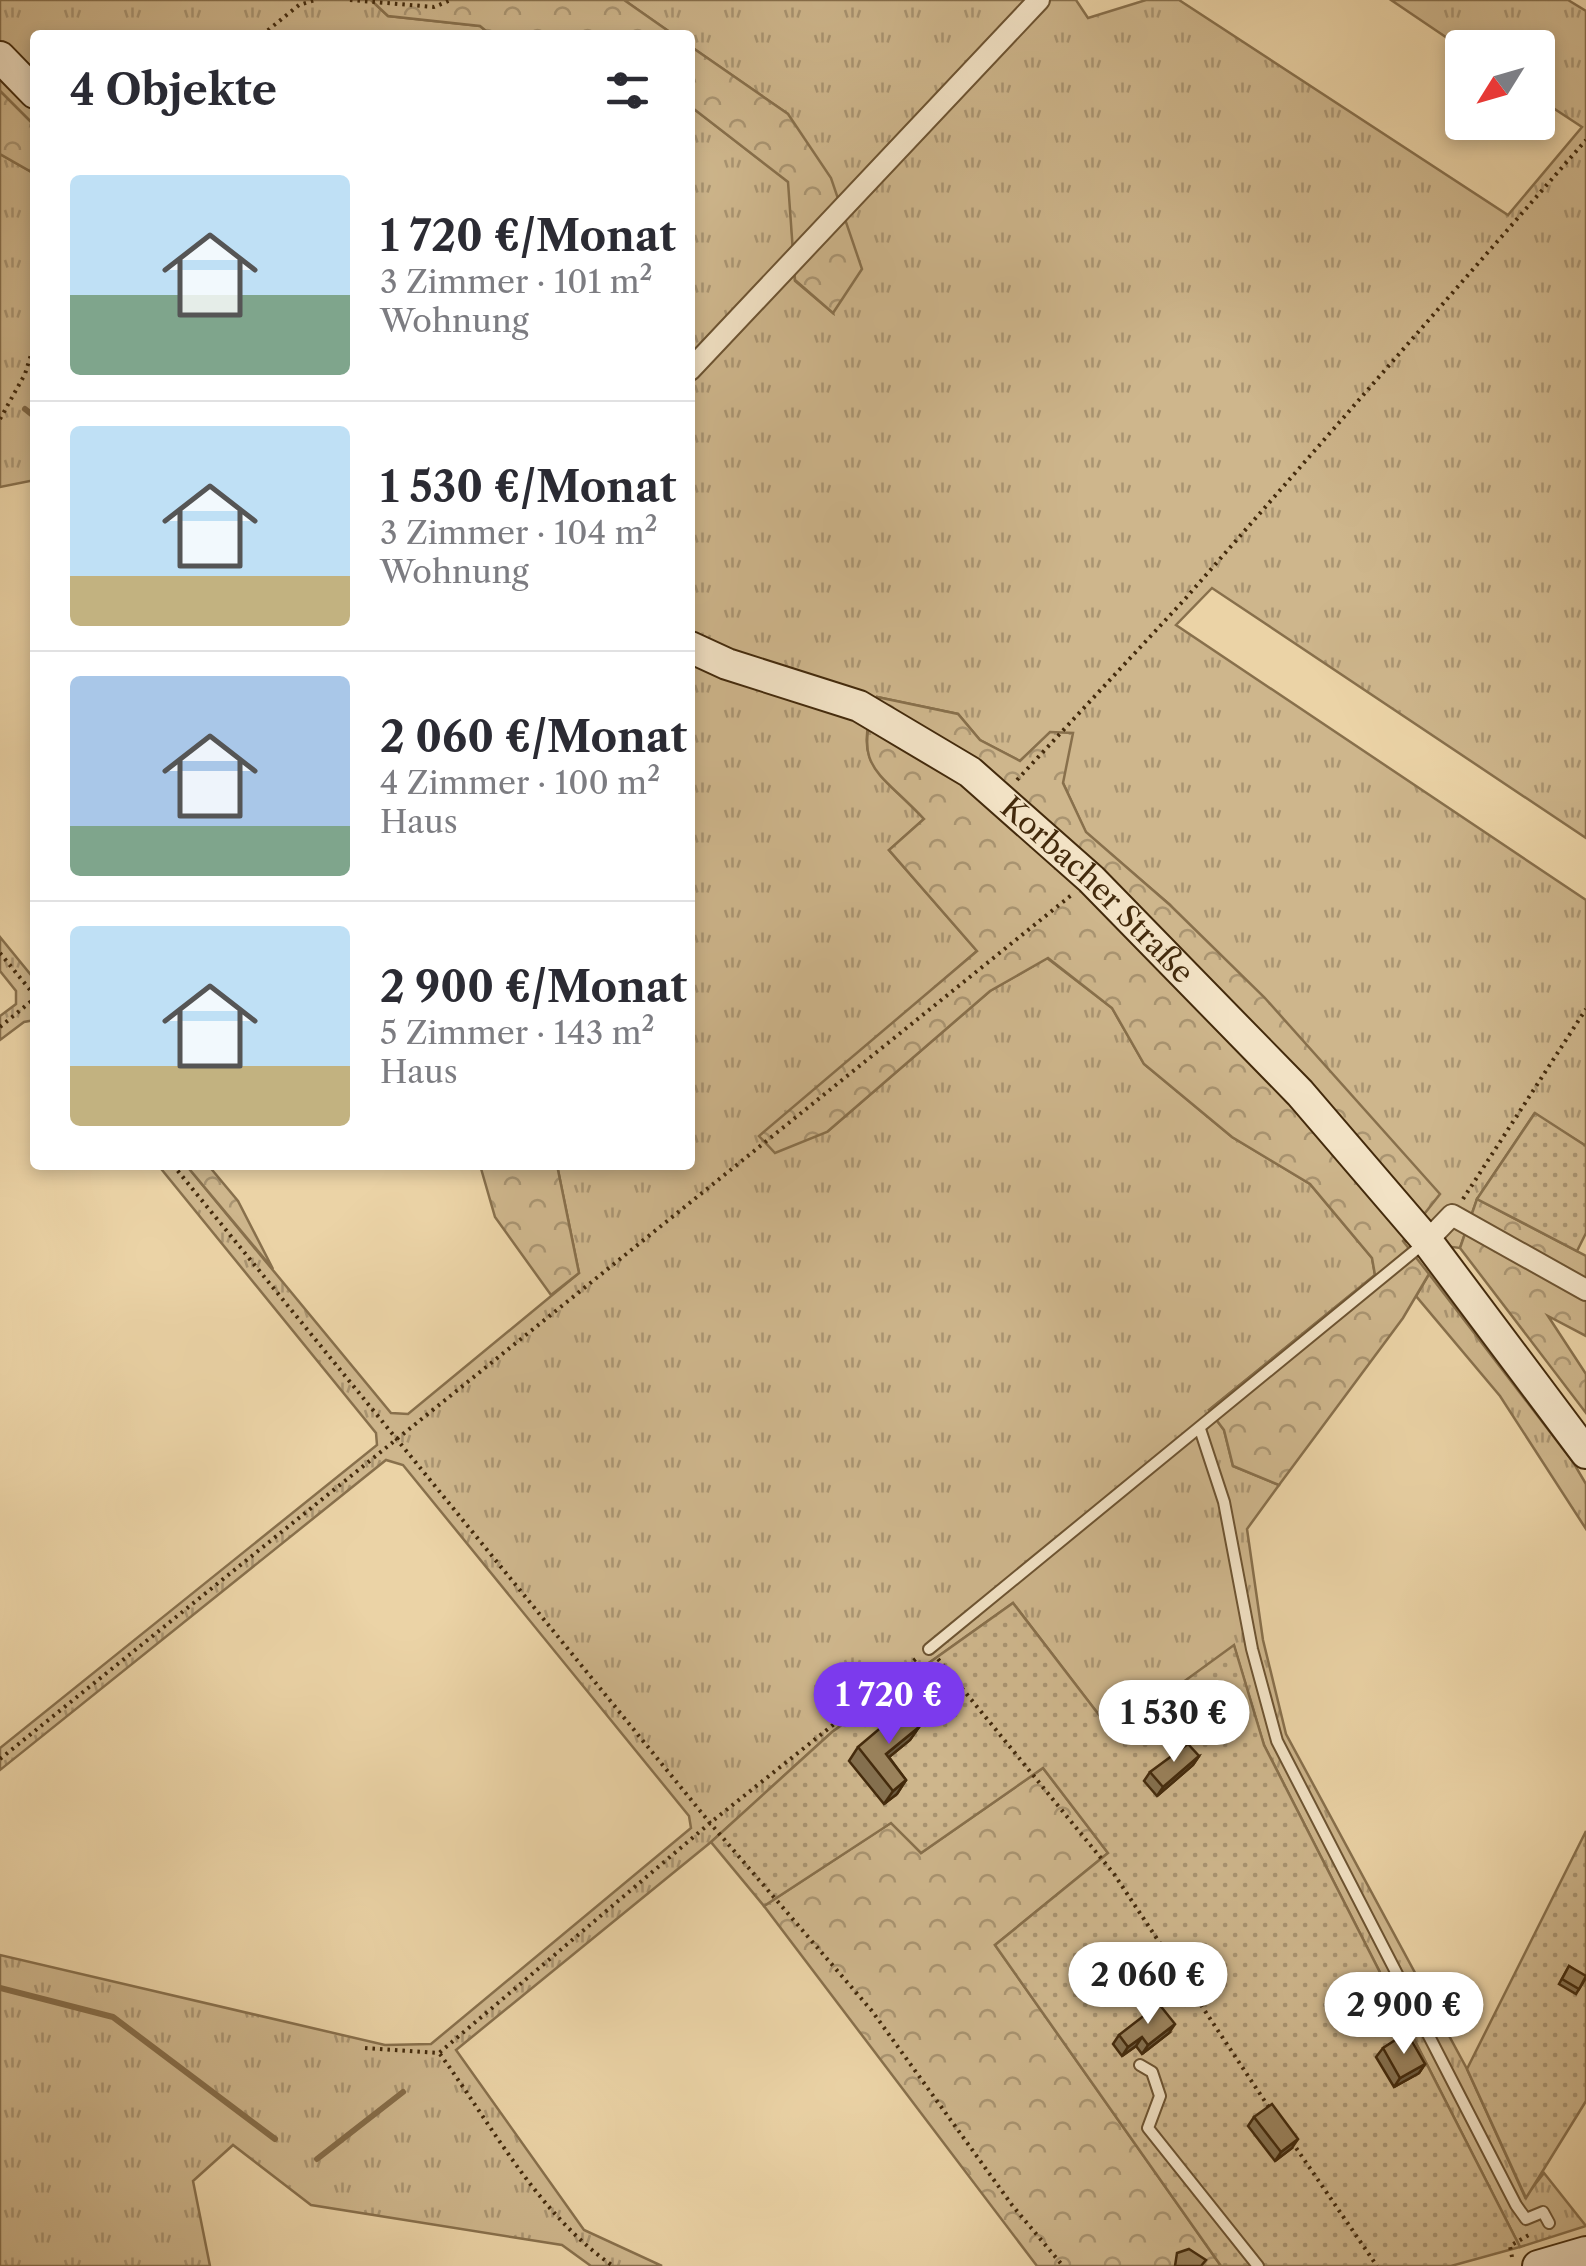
<!DOCTYPE html>
<html lang="de">
<meta charset="utf-8">
<style>
body{margin:0;font-family:"Libre Caslon Text",serif;background:#f2f2f3;color:#2b2b33;height:100vh;display:flex;flex-direction:column;font-size:38px;white-space:nowrap}
*{box-sizing:border-box;margin:0}
p{font-size:32px;color:#7c7c81}
.icon{flex:none;width:55px;height:55px;fill:none;stroke:currentColor;stroke-width:2;stroke-linecap:round;stroke-linejoin:round}
.map{position:relative;flex:1;overflow:hidden}
.details{position:absolute;left:30px;top:30px;width:665px;height:1140px;display:flex;flex-direction:column;background:#fff;border-radius:10px;box-shadow:0 5px 15px #0003}
.details>*{flex:none}
.needle{width:65px;rotate:233deg}
.fabs{position:absolute;left:1445px;top:30px;display:grid;gap:20px}
.fabs a{display:grid;place-items:center;width:110px;height:110px;border-radius:10px;background:#fff;box-shadow:0 5px 15px #0003;font-size:50px}
.price{position:absolute;translate:-50% -85px;padding:0 22px;border-radius:35px;background:#fff;color:#222;font-size:32px;line-height:65px;filter:drop-shadow(0 2px 5px #0008)}
.price::after{content:'';position:absolute;left:50%;top:60px;width:30px;height:22px;margin-left:-15px;background:inherit;clip-path:polygon(0 0,100% 0,50% 100%)}
.price.current{background:#7c3aed;color:#fff}
ul{padding:0;list-style:none}
li{display:flex;align-items:center;gap:30px;height:250px;padding:0 40px}
li+li{border-top:2px solid #e1e1e2}
li span{display:grid;place-items:center;flex:none;width:280px;height:200px;border-radius:10px;color:#555}
li>.icon{margin-inline-start:auto}
span .icon{width:120px;height:120px;fill:#fffc;stroke-width:1}
li b{font-size:42px}
h2{display:flex;justify-content:space-between;align-items:center;height:120px;padding:0 40px;font-size:42px}
.map>svg:first-child{display:block}
.grass{fill:url(#grass-tufts);stroke:#88704c;stroke-width:2.5}
.forest{fill:url(#forest-crowns);stroke:#88704c;stroke-width:2.5}
.park{fill:url(#park-dots);stroke:#88704c;stroke-width:2.5}
.lines{fill:none;stroke-linecap:round;stroke-linejoin:round}
.stream{stroke:#866d49;stroke-width:6}
.lane-casing{stroke:#6d5432;stroke-width:14}
.street-casing{stroke:#6d5432;stroke-width:24}
.secondary-casing{stroke:#432a0c;stroke-width:34}
.path{stroke:#432a0c;stroke-width:4;stroke-dasharray:2.5 5;stroke-linecap:butt}
.lane{stroke:#f2e2c5;stroke-width:10}
.street{stroke:#f2e2c5;stroke-width:20}
.secondary{stroke:#f2e2c5;stroke-width:30}
.wall{fill:#84704f;stroke:#432a0c;stroke-width:2.5}
.shaded-wall{fill:#6c5b40;stroke:#432a0c;stroke-width:2.5}
.building{fill:#9a825c;stroke:#432a0c;stroke-width:2.5}
.labels{text-anchor:middle;stroke-width:9;stroke-linejoin:round;paint-order:stroke}
.street-label{font-size:30px;fill:#432a0c;stroke:#f2e2c5}
</style>
<div class="map">
<svg width="1586" height="2266" viewBox="0 0 1586 2266">
<defs>
<pattern id="grass-tufts" width="24" height="20" patternUnits="userSpaceOnUse" patternTransform="scale(2.5)"><rect width="24" height="20" fill="#ceb68c"/><path d="M3 7l-1-3M5 7V3M7 7l1-3M15 17l-1-3M17 17v-4M19 17l1-3" fill="none" stroke="#a99471"/></pattern>
<pattern id="forest-crowns" width="20" height="18" patternUnits="userSpaceOnUse" patternTransform="scale(2.5)"><rect width="20" height="18" fill="#ceb68c"/><path d="M2 6a3 3 0 1 1 6 0M12 15a3 3 0 1 1 6 0" fill="none" stroke="#a99471"/></pattern>
<pattern id="park-dots" width="8" height="8" patternUnits="userSpaceOnUse" patternTransform="scale(2.5)"><rect width="8" height="8" fill="#ceb68c"/><path d="M2 2h.1M6 6h.1" fill="none" stroke="#a99471" stroke-width="1.8" stroke-linecap="round"/></pattern>
</defs>
<rect width="100%" height="100%" fill="#ebd3a6"/>
<filter id="stains"><feTurbulence type="fractalNoise" baseFrequency=".002" numOctaves="4"/><feColorMatrix values="0 0 0 0 .2 0 0 0 0 .09 0 0 0 0 .02 0 0 0 .5 -.17"/></filter>
<radialGradient id="worn" r=".72"><stop offset=".6" stop-color="#630" stop-opacity="0"/><stop offset="1" stop-color="#630" stop-opacity=".3"/></radialGradient>
<g class="grass">
<polygon points="0,0 371,0 388,16 480,26 491,35 35,35 35,126 0,91"/>
<path d="M624 0H1076L1088 18 1146 0H1179L1508 215 1582 127 1538 98V48H1462L1391 0H1568L1586 11V838L1212 588 1176 625 1586 900V1146L1534 1114 1477 1199 1460 1248 1402 1241 1424 1216 1170 905 1086 833 1063 783 1050 733 1020 761 980 740 958 714 877 697C849 764 881 773 924 819L889 850 977 951 878 1037 827 1132 990 991 1047 958 1112 1008 1144 1064 1232 1137 1310 1184 1372 1258 1375 1275 1209 1410 1224 1430 1233 1466 1279 1485 1247 1529 1263 1640 1286 1734 1467 2069 1525 2197 1544 2173 1586 2226 1520 2247 1264 1745 1234 1646 1138 1715H1099L1013 1603 832 1732 711 1842 456 2050 584 2230 662 2266H591L562 2245 311 2205 233 2145 193 2181 210 2266H0V1955L385 2045 431 2044 691 1828 689 1816 403 1465 386 1460 0 1770V1748L377 1445 376 1433 158 1165H186L391 1413 408 1414 579 1273 557 1165H690V106L789 182 795 281 833 313 788 114 690 46V35H674Z"/>
<polygon points="0,154 35,174 35,480 0,487"/>
<polygon points="0,937 35,980 35,1020 24,1022 0,1040 0,1016 16,1004 16,991 0,971"/>
<polygon points="1429,1274 1573,1462 1586,1484 1586,1529 1500,1396 1416,1296"/>
</g>
<g class="forest">
<polygon points="371,0 624,0 674,35 491,35 480,26 388,16"/>
<polygon points="690,46 788,114 831,178 862,269 833,313 795,280 788,182 690,106"/>
<polygon points="0,91 35,126 35,174 0,154"/>
<path d="M877 697 958 714 980 740 1020 761 1050 732 1073 733 1063 783 1086 832 1170 905 1264 997 1440 1194 1403 1241 1429 1274 1403 1318 1279 1485 1233 1466 1224 1430 1209 1410 1375 1275 1372 1258 1310 1184 1232 1137 1144 1064 1112 1008 1048 958 990 991 827 1132 775 1153 759 1136 977 951 889 850 924 819C877 769 852 769 877 697Z"/>
<polygon points="186,1165 208,1165 238,1201 273,1269"/>
<polygon points="480,1165 557,1165 579,1273 551,1295 495,1217"/>
<polygon points="1477,1199 1586,1256 1586,1336 1548,1316 1586,1374 1586,1413 1460,1248"/>
<polygon points="1043,1768 1108,1853 995,1945 1221,2266 1037,2266 764,1906 892,1822 921,1853"/>
</g>
<g class="park">
<polygon points="1535,1113 1586,1146 1586,1233 1577,1251 1477,1199"/>
<polygon points="1013,1603 1099,1715 1138,1715 1234,1645 1264,1745 1520,2247 1451,2266 1221,2266 995,1945 1108,1853 1043,1768 921,1853 891,1823 764,1906 711,1842 832,1732"/>
<polygon points="1586,1831 1586,2101 1526,2198 1467,2069"/>
</g>
<g class="lines">
<g class="stream">
<polyline points="25,409 35,417"/>
<polyline points="0,1988 113,2017 275,2139"/>
<polyline points="317,2159 403,2092"/>
</g>
<defs>
<g id="lane">
<polyline points="1200,1429 1224,1502 1252,1649 1277,1741 1516,2205 1526,2219 1543,2212 1549,2223"/>
<polyline points="929,1649 1423,1244"/>
<polyline points="1140,2065 1152,2072 1160,2096 1148,2128 1258,2266"/>
</g>
<g id="street">
<polyline points="690,370 1039,0"/>
<polyline points="1427,1241 1452,1215 1586,1290"/>
</g>
<g id="secondary">
<polyline points="0,57 35,93"/>
<path id="s1" d="M690 647 727 664 859 706 970 772 1091 879 1300 1093 1427 1241 1586 1453"/>
<polyline points="1538,2266 1586,2252"/>
</g>
</defs>
<use href="#lane" class="lane-casing"/>
<use href="#street" class="street-casing"/>
<use href="#secondary" class="secondary-casing"/>
<g class="path">
<polyline points="350,0 434,7 451,0"/>
<polyline points="262,35 299,5 315,0"/>
<polyline points="0,419 25,374 35,342"/>
<polyline points="1017,780 1185,599 1586,140"/>
<polyline points="0,953 35,996"/>
<polyline points="0,1027 35,998"/>
<polyline points="173,1165 710,1823 872,2011 1012,2205 1063,2266"/>
<polyline points="1463,1199 1586,1009"/>
<polyline points="938,1659 1114,1874 1270,2109"/>
<polyline points="0,1759 1074,893"/>
<polyline points="365,2048 439,2053 710,1823 917,1658"/>
<path d="M440 2054C493 2127 538 2214 613 2266"/>
<polyline points="1292,2142 1377,2266"/>
<polyline points="1512,2257 1510,2246 1532,2233"/>
</g>
<use href="#lane" class="lane"/>
<use href="#street" class="street"/>
<use href="#secondary" class="secondary"/>
</g>
<g class="wall">
<polygon points="919,1727 910,1740 889,1757 906,1780 897,1794 884,1804 849,1761 858,1747"/>
<polygon points="1199,1756 1193,1765 1157,1796 1144,1781 1150,1772"/>
<polygon points="1569,1966 1586,1978 1576,1994 1559,1984"/>
<polygon points="1169,2033 1142,2054 1136,2046 1122,2056 1113,2044 1119,2035"/>
<polygon points="1403,2042 1425,2064 1419,2073 1394,2087 1376,2057 1383,2048"/>
<polygon points="1254,2117 1292,2148 1275,2161 1248,2126"/>
</g>
<g class="shaded-wall">
<polygon points="919,1727 910,1740 877,1767 886,1754"/>
<polygon points="1199,1756 1193,1765 1157,1796 1163,1787"/>
<polygon points="906,1780 897,1794 884,1804 893,1791"/>
<polygon points="1175,2024 1169,2033 1142,2054 1148,2045"/>
<polygon points="1142,2037 1136,2046 1122,2056 1128,2047"/>
<polygon points="1425,2064 1419,2073 1394,2087 1400,2078"/>
<polygon points="1298,2139 1292,2148 1275,2161 1281,2152"/>
</g>
<g class="building">
<polygon points="904,1708 919,1727 886,1754 906,1780 893,1791 858,1747"/>
<polygon points="1188,1744 1199,1756 1163,1787 1150,1772"/>
<polygon points="1569,1966 1586,1976 1579,1989 1562,1979"/>
<polygon points="1159,2004 1175,2024 1148,2045 1142,2037 1128,2047 1119,2035"/>
<polygon points="1400,2037 1403,2042 1410,2038 1425,2064 1400,2078 1383,2048"/>
<polygon points="1272,2104 1298,2139 1281,2152 1254,2117"/>
<polygon points="1189,2249 1206,2260 1201,2266 1175,2266 1177,2253"/>
</g>
<g class="labels">
<g class="street-label">
<text dy="10" stroke="none"><textPath href="#s1" startOffset="482">Korbacher Straße</textPath></text>
</g>
</g>
<rect width="100%" height="100%" filter="url(#stains)"/>
<rect width="100%" height="100%" fill="url(#worn)"/>
</svg>
<div class="fabs">
<a><svg class="needle" viewBox="-14 -14 28 28"><path d="M0-13l5 13h-10z" fill="#e53935"/><path d="M0 13l5-13h-10z" fill="#7c7c81"/></svg></a>
</div>
<b class="price current" style="left:889px;top:1747px">1 720 €</b>
<b class="price" style="left:1174px;top:1765px">1 530 €</b>
<b class="price" style="left:1148px;top:2027px">2 060 €</b>
<b class="price" style="left:1404px;top:2057px">2 900 €</b>
<section class="details">
<h2>4 Objekte<svg class="icon" aria-label="filters" viewBox="0 0 24 24"><path d="M4 7h16M4 17h16"/><circle cx="9" cy="7" r="2"/><circle cx="15" cy="17" r="2"/></svg></h2>
<ul>
<li><span style="background:linear-gradient(#bfe0f5 60%,#7fa58c 0)"><svg class="icon" aria-label="home" viewBox="0 0 24 24"><path d="M3 11l9-7 9 7M6 9v11h12V9"/></svg></span><div><b>1 720 €/Monat</b><p>3 Zimmer · 101 m²</p><p>Wohnung</p></div></li>
<li><span style="background:linear-gradient(#bfe0f5 75%,#c2b280 0)"><svg class="icon" aria-label="home" viewBox="0 0 24 24"><path d="M3 11l9-7 9 7M6 9v11h12V9"/></svg></span><div><b>1 530 €/Monat</b><p>3 Zimmer · 104 m²</p><p>Wohnung</p></div></li>
<li><span style="background:linear-gradient(#a9c7e8 75%,#7fa58c 0)"><svg class="icon" aria-label="home" viewBox="0 0 24 24"><path d="M3 11l9-7 9 7M6 9v11h12V9"/></svg></span><div><b>2 060 €/Monat</b><p>4 Zimmer · 100 m²</p><p>Haus</p></div></li>
<li><span style="background:linear-gradient(#bfe0f5 70%,#c2b280 0)"><svg class="icon" aria-label="home" viewBox="0 0 24 24"><path d="M3 11l9-7 9 7M6 9v11h12V9"/></svg></span><div><b>2 900 €/Monat</b><p>5 Zimmer · 143 m²</p><p>Haus</p></div></li>
</ul>
</section>
</div>
